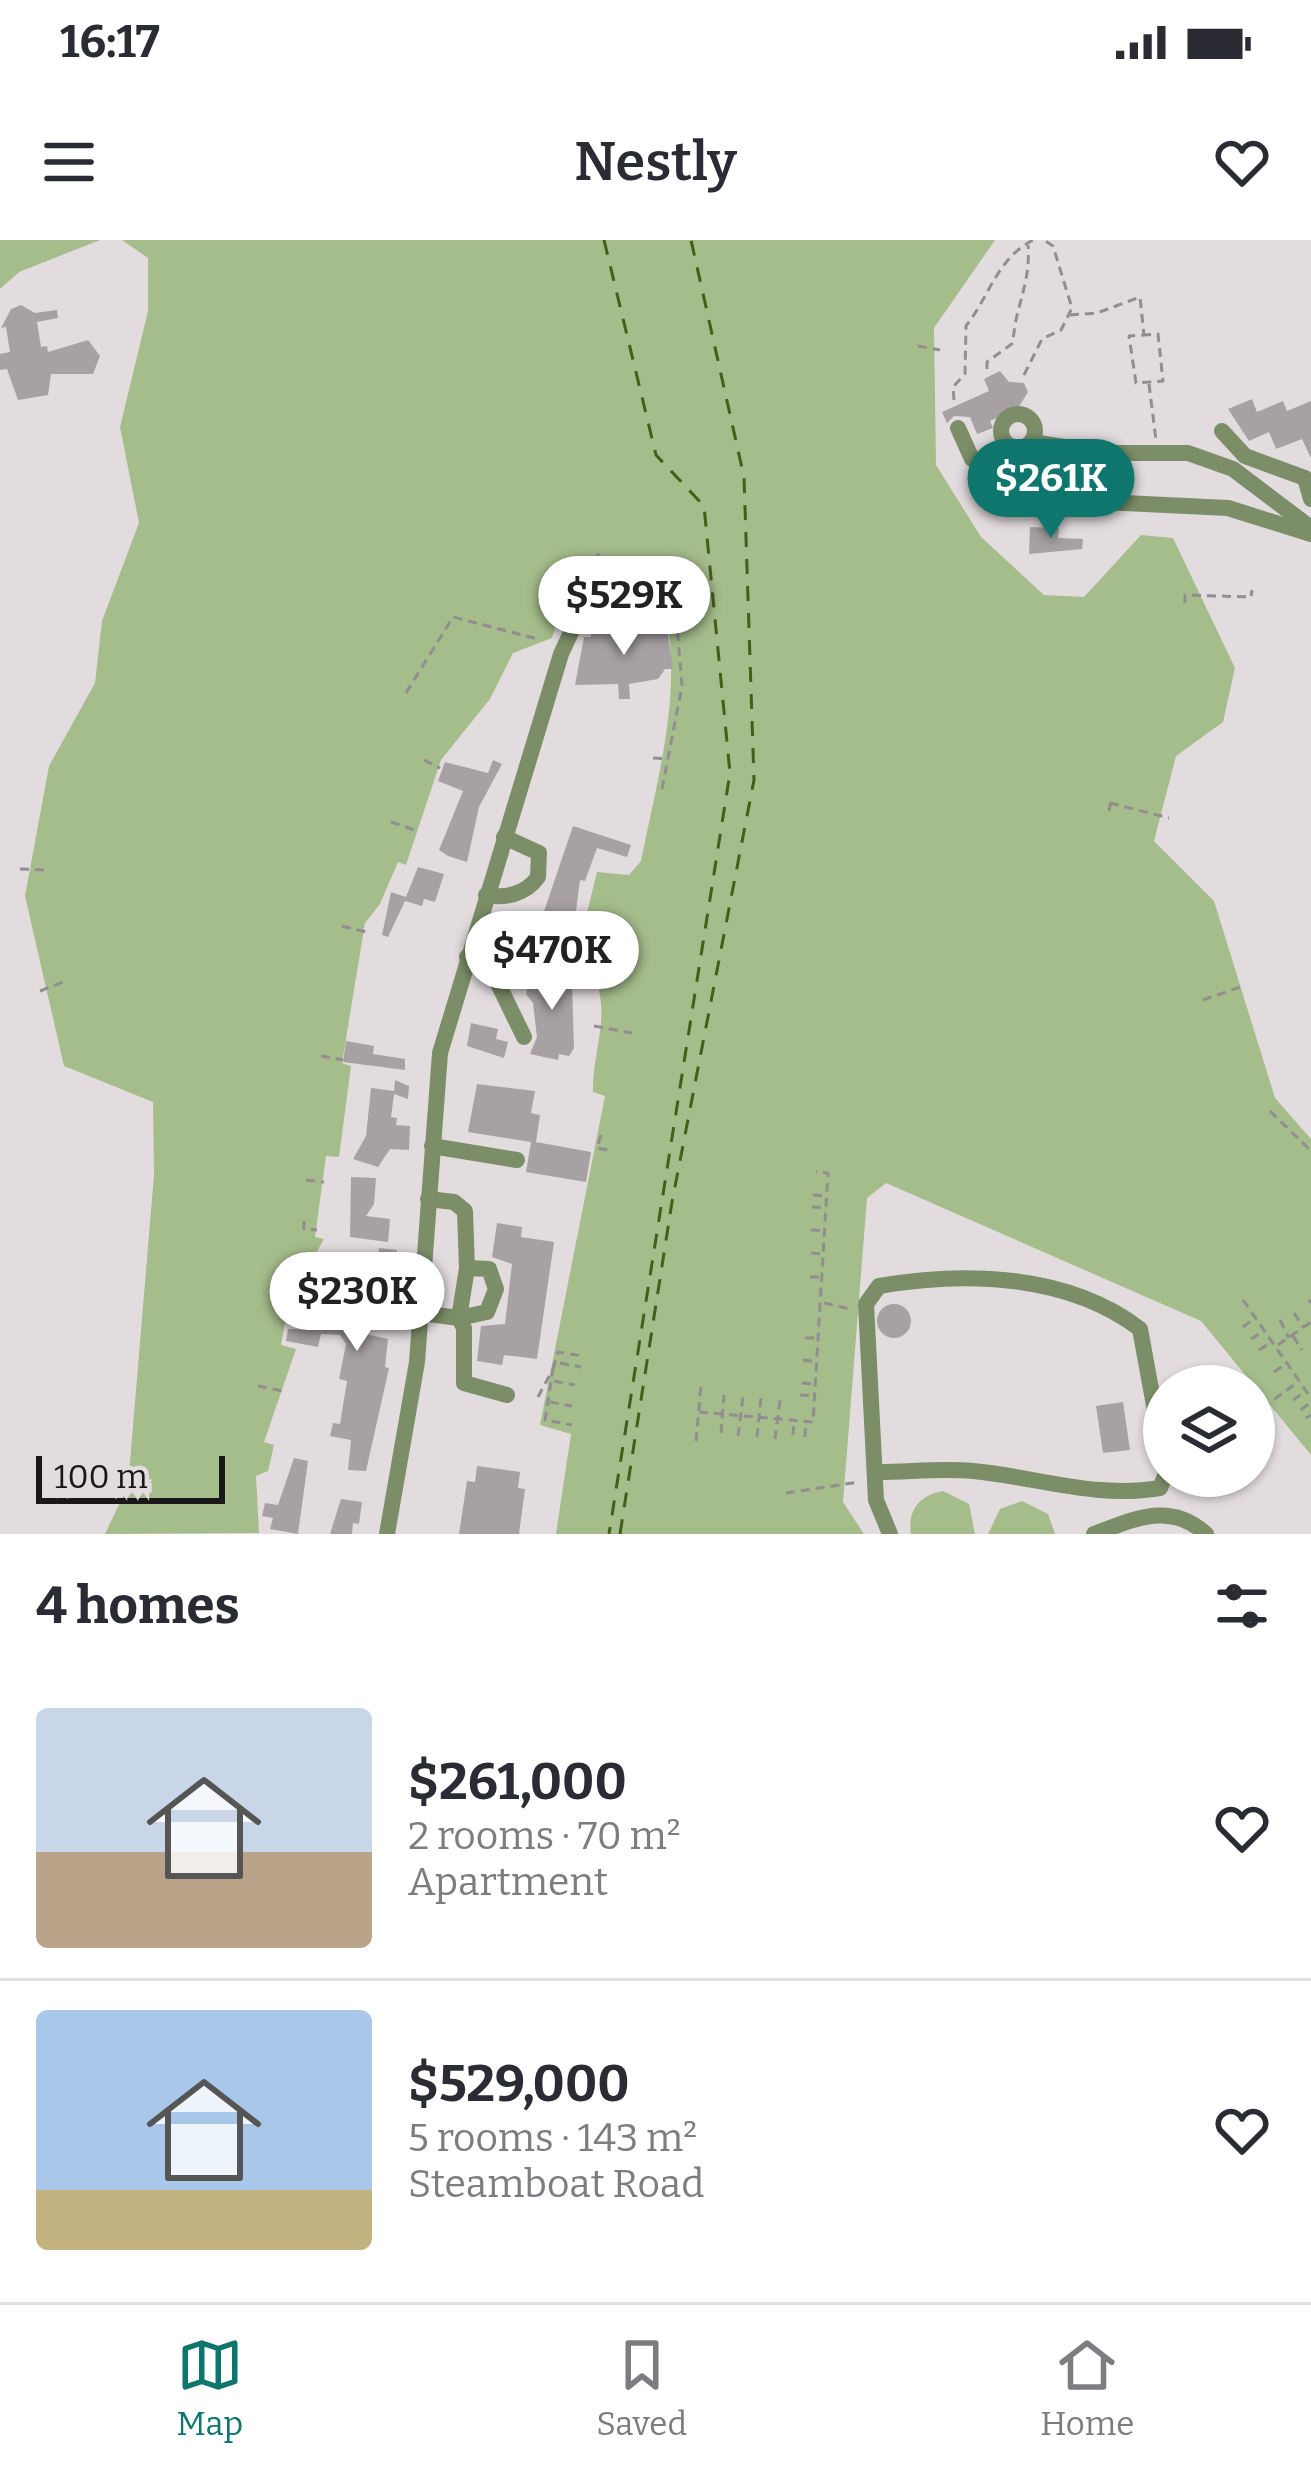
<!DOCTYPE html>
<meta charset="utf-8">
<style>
body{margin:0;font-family:Bitter,serif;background:#f2f2f3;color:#2b2b33;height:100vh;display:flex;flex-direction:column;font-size:45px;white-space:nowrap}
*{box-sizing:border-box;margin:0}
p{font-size:39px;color:#7c7c81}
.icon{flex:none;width:66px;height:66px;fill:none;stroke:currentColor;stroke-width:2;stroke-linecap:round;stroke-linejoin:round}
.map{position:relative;height:1294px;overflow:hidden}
.panel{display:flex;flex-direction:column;background:#fff;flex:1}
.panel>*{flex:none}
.controls{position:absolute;left:1143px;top:1125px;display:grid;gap:24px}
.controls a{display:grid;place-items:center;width:132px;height:132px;border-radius:50%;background:#fff;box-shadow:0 3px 9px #0004;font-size:60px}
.scale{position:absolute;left:36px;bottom:30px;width:189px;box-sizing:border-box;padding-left:12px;border:6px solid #191718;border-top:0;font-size:33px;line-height:42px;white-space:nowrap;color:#191718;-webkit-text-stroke:9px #e3dcdf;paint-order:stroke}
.price{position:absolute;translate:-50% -102px;padding:0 27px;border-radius:42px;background:#fff;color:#222;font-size:39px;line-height:78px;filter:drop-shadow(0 3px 6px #0008)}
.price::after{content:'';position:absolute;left:50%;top:72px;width:36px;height:27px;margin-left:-18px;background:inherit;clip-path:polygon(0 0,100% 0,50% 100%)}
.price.current{background:#0f766e;color:#fff}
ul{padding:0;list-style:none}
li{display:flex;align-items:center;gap:36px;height:300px;padding:0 36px}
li+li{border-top:3px solid #e1e1e2}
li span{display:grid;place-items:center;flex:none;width:336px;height:240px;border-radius:12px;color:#555}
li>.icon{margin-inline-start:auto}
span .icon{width:144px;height:144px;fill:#fffc;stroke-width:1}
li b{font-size:51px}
h2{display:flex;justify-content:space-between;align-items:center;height:144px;padding:0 36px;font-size:51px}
.status{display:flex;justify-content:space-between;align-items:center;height:84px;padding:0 60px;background:#fff;direction:ltr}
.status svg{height:33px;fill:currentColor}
header{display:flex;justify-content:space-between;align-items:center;height:156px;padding:0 36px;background:#fff;font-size:54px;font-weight:600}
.menu{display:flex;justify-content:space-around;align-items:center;height:168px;border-top:3px solid #e1e1e2;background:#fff;font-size:33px;color:#7c7c81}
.menu a{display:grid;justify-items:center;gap:6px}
.menu .current{color:#0f766e}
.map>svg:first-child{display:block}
.water{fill:#a5bc8b}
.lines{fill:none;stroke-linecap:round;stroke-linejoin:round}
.ferry{stroke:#445f1a;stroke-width:3;stroke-dasharray:15 12;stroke-linecap:butt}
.building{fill:#a7a1a4}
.path{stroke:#928d8f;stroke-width:3;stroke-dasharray:9 6;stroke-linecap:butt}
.minor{stroke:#7c8e68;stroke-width:16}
</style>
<div class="status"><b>16:17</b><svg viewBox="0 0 49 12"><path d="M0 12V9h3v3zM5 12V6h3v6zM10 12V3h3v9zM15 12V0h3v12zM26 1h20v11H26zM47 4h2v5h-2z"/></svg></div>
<header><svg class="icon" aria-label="menu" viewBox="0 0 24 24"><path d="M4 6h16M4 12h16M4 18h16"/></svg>Nestly<svg class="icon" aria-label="heart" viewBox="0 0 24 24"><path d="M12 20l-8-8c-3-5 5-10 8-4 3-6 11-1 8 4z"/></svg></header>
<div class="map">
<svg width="1311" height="1294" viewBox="0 0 1311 1294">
<rect width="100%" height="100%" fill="#e3dcdf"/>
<g class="water">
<polygon points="0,0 100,0 19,32 0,49"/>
<path d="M122 0H995L934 88 936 225 981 297 1044 355 1084 357 1141 295 1173 298 1235 428 1223 482 1176 516 1154 601 1214 661 1275 858 1311 899V1215L1201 1081 886 943 867 958 843 1262 864 1294H556L571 1194 540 1185 605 856 593 852C592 823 604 789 601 764 600 751 597 748 601 735L589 703 600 706 607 690 585 681 597 632 629 635 641 621C657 539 686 443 662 361L601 363 566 353 552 398 513 413 490 459 441 520 406 625 398 622 380 664 365 683 342 823 351 826 339 917 326 916 315 997 324 999 289 1061 281 1105 296 1109 264 1202 274 1205 268 1231 256 1236 259 1293 105 1294 128 1246 154 935 153 862 64 826 25 656 49 526 95 443 102 381 139 283 120 187 148 71V18Z"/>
<path d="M943 1251 969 1264 975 1294H911C907 1270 920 1255 943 1251Z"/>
<polygon points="1022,1261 1048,1274 1055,1294 988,1294 1000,1269"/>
</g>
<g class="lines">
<g class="ferry">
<polyline points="604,0 656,215 704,266 730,533 609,1294"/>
<polyline points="620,1294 672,962 754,540 744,237 691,0"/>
</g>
</g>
<g class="building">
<polygon points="21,65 35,73 57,70 58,78 37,82 41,107 47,106 48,112 88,100 100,116 93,134 51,134 48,155 18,160 7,129 0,130 0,114 10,112 6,87 1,88 11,69"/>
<polygon points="1000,131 1009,142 1024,143 1028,152 1018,168 990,181 993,188 977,194 970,177 954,176 947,183 942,172 989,151 984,139"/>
<polygon points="1252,159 1257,172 1283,161 1287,171 1311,161 1311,218 1302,199 1276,209 1269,192 1249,201 1228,169"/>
<polygon points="1030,287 1059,288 1058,298 1083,299 1082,309 1029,314"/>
<polygon points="667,389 673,429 665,429 658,439 629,444 630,459 619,459 618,444 575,445 584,397 591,397 591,392"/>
<polygon points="493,520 502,524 479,567 467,622 448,616 439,610 463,551 438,541 445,522 488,533"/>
<polygon points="573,586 631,605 627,617 597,608 585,641 580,640 576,671 559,698 575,706 572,724 520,705 525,691 536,695"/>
<polygon points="418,627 444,634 435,662 424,659 422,666 405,661 388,697 382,695 391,652 406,657"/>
<polygon points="531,727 568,734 572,745 574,808 569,816 559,814 558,820 530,814 537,797 533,763 526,754"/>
<polygon points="471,783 498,789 496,799 508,802 504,818 467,806"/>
<polygon points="346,801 374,806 373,814 405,819 405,830 343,822"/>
<polygon points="395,840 409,846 408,859 394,854 391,877 397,878 396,885 410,886 409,910 390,909 378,927 353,919 366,896 371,848 394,851"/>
<polygon points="477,844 535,851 531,873 540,875 536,902 591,912 586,942 526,932 531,902 468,892"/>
<polygon points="351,937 376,938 374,964 366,976 390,979 388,1002 350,997"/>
<polygon points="497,983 522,987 521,997 554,1002 537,1119 504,1115 502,1125 477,1121 481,1086 505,1084 508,1058 512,1024 492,1017"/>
<polygon points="379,1008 397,1010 393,1064 359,1059 356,1085 361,1085 361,1093 388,1099 385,1127 389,1128 366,1231 348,1230 351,1200 330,1196 333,1183 340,1184 347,1141 339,1139 346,1104 340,1095 321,1094 318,1107 286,1101 288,1089 319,1090 333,1026 349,1028 347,1042 375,1046"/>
<circle cx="894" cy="1081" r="17"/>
<polygon points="1123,1162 1130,1210 1103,1213 1096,1166"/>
<polygon points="294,1218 308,1221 298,1294 270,1289 273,1278 262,1276 265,1263 278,1265"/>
<polygon points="477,1226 520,1232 518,1248 525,1249 519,1294 459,1294 467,1241 475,1242"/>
<polygon points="341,1259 362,1262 359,1284 353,1283 352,1294 330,1294"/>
</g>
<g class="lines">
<g class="path">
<polyline points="1070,75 1097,73 1140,57 1144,95 1129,96 1136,143 1163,141 1158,94 1144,95"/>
<polyline points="918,106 940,110"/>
<path d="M987 129V122L1013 103C1015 65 1031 45 1028 5"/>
<polyline points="1024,135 1042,99 1061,90 1072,68 1053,6 1044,0"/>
<polyline points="1149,144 1156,200"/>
<path d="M954 160 953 147 965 134 966 86C990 55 997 19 1033 0"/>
<polyline points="588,351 599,311"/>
<polyline points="1185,363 1185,355 1251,357 1252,350"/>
<polyline points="406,453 453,377 538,399"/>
<polyline points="653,518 668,519"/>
<polyline points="424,520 440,528"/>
<polyline points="662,549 682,446 672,326 664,327 666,375"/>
<polyline points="1110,563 1169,578"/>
<polyline points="1109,571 1112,557"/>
<polyline points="391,582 418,591"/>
<polyline points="20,629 45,630"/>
<polyline points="342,686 366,692"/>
<polyline points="579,689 633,704"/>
<polyline points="631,713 635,699"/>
<polyline points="40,751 63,742"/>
<polyline points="1203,760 1240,747"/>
<polyline points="594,786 632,793"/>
<polyline points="321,816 343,820"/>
<polyline points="1270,871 1311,911"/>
<polyline points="601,895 597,908 613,911"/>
<polyline points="306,940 324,942"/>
<polyline points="813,955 827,956"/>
<polyline points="812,967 827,968"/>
<polyline points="304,981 304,989 317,990"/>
<polyline points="811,990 826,991"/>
<polyline points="811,1013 825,1014"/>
<polyline points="810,1037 824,1037"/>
<polyline points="1243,1060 1311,1158"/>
<polyline points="1309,1060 1311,1063"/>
<polyline points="824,1063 850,1069"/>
<polyline points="1294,1073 1303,1087"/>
<polyline points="1280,1080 1289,1098"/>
<polyline points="1243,1087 1255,1078"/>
<polyline points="1293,1096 1302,1110"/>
<polyline points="805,1098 820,1098"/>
<polyline points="1251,1099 1264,1091"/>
<polyline points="1278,1105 1311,1082"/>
<polyline points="1259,1110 1272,1102"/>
<polyline points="803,1120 818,1122"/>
<polyline points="560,1123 581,1127"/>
<polyline points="553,1129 558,1112 583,1116"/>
<polyline points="1274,1132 1287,1123"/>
<polyline points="554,1141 575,1145"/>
<polyline points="802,1143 816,1144"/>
<polyline points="258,1146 282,1151"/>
<polyline points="800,1155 815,1156"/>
<polyline points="538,1157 553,1129 545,1180 572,1185"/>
<polyline points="1293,1160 1306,1151"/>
<polyline points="550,1162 572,1166"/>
<polyline points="1262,1168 1298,1142"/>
<polyline points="1301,1170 1311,1162"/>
<polyline points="699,1172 813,1182 828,933 816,932"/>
<polyline points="1306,1178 1311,1175"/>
<polyline points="721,1193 724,1155"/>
<polyline points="793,1195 794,1181"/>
<polyline points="738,1196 743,1156"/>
<polyline points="757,1197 761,1158"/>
<polyline points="805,1197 806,1181"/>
<polyline points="775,1199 780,1160"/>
<polyline points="696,1201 701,1145"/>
<polyline points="786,1253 859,1242"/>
</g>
<g class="minor">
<circle cx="1018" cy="191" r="17"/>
<polyline points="958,188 972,219 983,225 1039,203 1101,213 1188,213 1233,229 1311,288"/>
<polyline points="1222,191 1245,216 1305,238 1311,259"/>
<polyline points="1041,259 1228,268 1311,294"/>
<path d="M486 655C505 659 526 654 538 637L539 613 504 597"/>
<polyline points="467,717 490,727 524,797"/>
<polyline points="432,906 517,920"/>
<polyline points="428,959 454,962 465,971 467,1028"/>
<polygon points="467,1028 489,1029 496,1049 487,1072 459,1078"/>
<polyline points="421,1073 459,1078 464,1088 464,1143 507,1155"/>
<polyline points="1254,1184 1259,1180"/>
<path d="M878 1232C909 1232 942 1228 973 1231 1037 1237 1095 1259 1160 1248L1165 1236"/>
<polyline points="387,1294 417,1122 440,813 561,414 584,364"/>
<path d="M890 1294 876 1260 866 1064 879 1046C966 1031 1068 1034 1140 1089L1164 1220"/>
<path d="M1094 1294C1135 1279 1170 1261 1206 1294"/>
</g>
</g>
</svg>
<div class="controls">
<a><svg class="icon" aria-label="layers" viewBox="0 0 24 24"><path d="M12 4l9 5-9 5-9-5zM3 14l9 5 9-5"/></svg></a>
</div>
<div class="scale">100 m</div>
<b class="price current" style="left:1051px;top:301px">$261K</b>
<b class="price" style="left:624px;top:418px">$529K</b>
<b class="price" style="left:552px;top:773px">$470K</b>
<b class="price" style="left:357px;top:1114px">$230K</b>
</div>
<section class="panel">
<h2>4 homes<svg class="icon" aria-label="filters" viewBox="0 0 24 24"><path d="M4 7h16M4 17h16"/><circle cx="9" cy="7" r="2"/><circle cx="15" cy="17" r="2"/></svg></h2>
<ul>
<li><span style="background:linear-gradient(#c9d6e8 60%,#b9a48a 0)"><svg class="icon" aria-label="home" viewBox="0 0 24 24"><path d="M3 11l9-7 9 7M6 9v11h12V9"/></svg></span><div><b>$261,000</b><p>2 rooms · 70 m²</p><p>Apartment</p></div><svg class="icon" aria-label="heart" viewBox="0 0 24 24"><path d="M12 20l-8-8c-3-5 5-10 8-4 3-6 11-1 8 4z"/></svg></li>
<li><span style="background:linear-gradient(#a9c7e8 75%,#c2b280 0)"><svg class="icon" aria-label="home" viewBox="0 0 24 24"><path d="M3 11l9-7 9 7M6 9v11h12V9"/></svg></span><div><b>$529,000</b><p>5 rooms · 143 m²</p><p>Steamboat Road</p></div><svg class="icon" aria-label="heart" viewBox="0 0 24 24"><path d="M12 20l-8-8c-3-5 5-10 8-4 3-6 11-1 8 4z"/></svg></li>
</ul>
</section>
<nav class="menu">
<a class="current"><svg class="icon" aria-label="map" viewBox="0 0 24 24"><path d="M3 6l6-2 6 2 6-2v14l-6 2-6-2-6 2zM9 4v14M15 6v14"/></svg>Map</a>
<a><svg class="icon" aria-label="saved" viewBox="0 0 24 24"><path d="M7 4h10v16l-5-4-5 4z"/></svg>Saved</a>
<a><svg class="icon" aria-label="home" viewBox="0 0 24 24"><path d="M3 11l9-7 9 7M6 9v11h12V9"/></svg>Home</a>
</nav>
